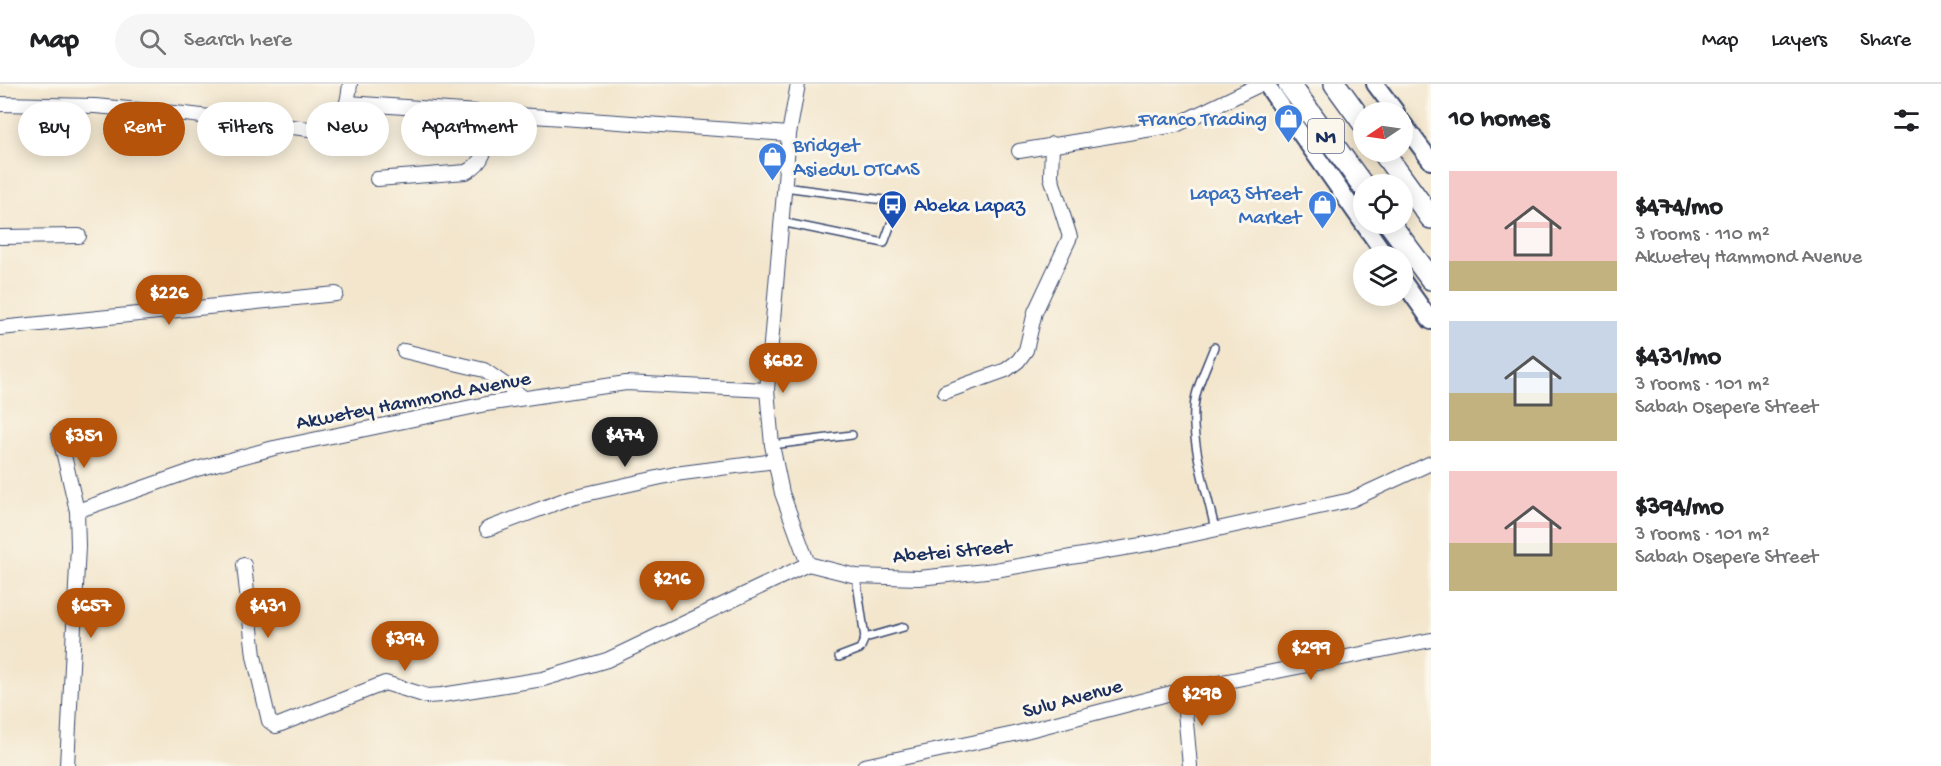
<!DOCTYPE html>
<meta charset="utf-8">
<style>
body{margin:0;font-family:"Gochi Hand",sans-serif;background:#f6f6f6;color:#202124;height:100vh;display:flex;flex-direction:column;font-size:22px;white-space:nowrap}
*{box-sizing:border-box;margin:0}
p{font-size:20px;color:#757577}
.icon{flex:none;width:33px;height:33px;fill:none;stroke:currentColor;stroke-width:2;stroke-linecap:round;stroke-linejoin:round}
.map{position:relative;flex:1;overflow:hidden}
.drawer{display:flex;flex-direction:column;background:#fff;width:510px}
.drawer>*{flex:none}
.guide{position:absolute;left:18px;top:18px;width:570px;height:54px;display:flex;gap:12px}
.needle{width:39px;rotate:257deg}
.fabs{position:absolute;left:1353px;top:18px;display:grid;gap:12px}
.fabs a{display:grid;place-items:center;width:60px;height:60px;border-radius:50%;background:#fff;box-shadow:0 3px 15px #0003;font-size:30px}
.price{position:absolute;translate:-50% -51px;padding:0 14px;border-radius:21px;background:#b45309;color:#fff;font-size:20px;line-height:39px;filter:drop-shadow(0 2px 3px #0008)}
.price::after{content:'';position:absolute;left:50%;top:36px;width:18px;height:14px;margin-left:-9px;background:inherit;clip-path:polygon(0 0,100% 0,50% 100%)}
.price.current{background:#222;color:#fff}
ul{padding:0;list-style:none}
li{display:flex;align-items:center;gap:18px;height:150px;padding:0 18px}
li span{display:grid;place-items:center;flex:none;width:168px;height:120px;border-radius:0px;color:#555}
li>.icon{margin-inline-start:auto}
span .icon{width:72px;height:72px;fill:#fffc;stroke-width:1}
li b{font-size:26px}
h2{display:flex;justify-content:space-between;align-items:center;height:72px;padding:0 18px;font-size:26px}
.tag{padding:0 21px;border-radius:27px;background:#fff;box-shadow:0 3px 15px #0003;font-size:21px;line-height:54px}
.tag.current{background:#b45309;color:#fff}
header{display:flex;align-items:center;gap:36px;box-sizing:border-box;height:84px;padding:0 30px;background:#fff;border-bottom:2px solid #e0e0e0}
header strong{font-size:28px}
nav{display:flex;gap:33px;margin-inline-start:auto;font-size:21px}
.search{width:420px;height:54px;background:#f6f6f6;display:flex;align-items:center;gap:15px;box-sizing:border-box;padding:0 21px;border-radius:33px;color:#757577;font-size:22px}
main{display:flex;flex:1;min-height:0}
.map>svg:first-child{display:block}
.lines{fill:none;stroke-linecap:round;stroke-linejoin:round}
.service-casing{stroke:#3b4a6f;stroke-width:10}
.minor-casing{stroke:#3b4a6f;stroke-width:16}
.tertiary-casing{stroke:#3b4a6f;stroke-width:20}
.trunk-casing{stroke:#3b4a6f;stroke-width:24}
.service{stroke:#fff;stroke-width:7}
.minor{stroke:#fff;stroke-width:14}
.tertiary{stroke:#fff;stroke-width:16}
.trunk{stroke:#fff;stroke-width:21}
.labels{text-anchor:middle;stroke-width:6;stroke-linejoin:round;paint-order:stroke}
.shield{fill:#fbf7ec;stroke:#5e6b89;stroke-width:1.5}
.shield-label{font-size:20px;font-weight:bold;fill:#1b2f5e}
.shop-label{font-size:21px;fill:#366cbe;stroke:#fbf7ec;text-anchor:end}
.transit-label{font-size:21px;fill:#164399;stroke:#fbf7ec;text-anchor:start}
.street-label{font-size:21px;fill:#1b2f5e;stroke:#fbf7ec}
</style>
<header>
<strong>Map</strong>
<div class="search"><svg class="icon" aria-label="search" viewBox="0 0 24 24"><circle cx="10" cy="10" r="6"/><path d="M15 15l6 6"/></svg>Search here</div>
<nav><a>Map</a><a>Layers</a><a>Share</a></nav>
</header>
<main>
<div class="map">
<svg width="1431" height="682" viewBox="0 0 1431 682">
<rect width="100%" height="100%" fill="#fbf7ec"/>
<filter id="ink" filterUnits="userSpaceOnUse"><feTurbulence type="fractalNoise" baseFrequency=".0167" numOctaves="2"/><feDisplacementMap in="SourceGraphic" scale="12" xChannelSelector="R" yChannelSelector="G"/><feConvolveMatrix kernelMatrix="1 2 1 2 8 2 1 2 1" color-interpolation-filters="sRGB"/></filter>
<filter id="wash" filterUnits="userSpaceOnUse"><feTurbulence type="fractalNoise" baseFrequency=".008" numOctaves="4" result="noise"/><feDisplacementMap in="SourceGraphic" scale="24" xChannelSelector="R" yChannelSelector="G"/><feGaussianBlur stdDeviation="1.35" result="paint"/><feColorMatrix in="noise" values="0 0 0 0 0 0 0 0 0 0 0 0 0 0 0 0 0 1.4 0 .05"/><feComposite in="paint" operator="in"/></filter>
<g filter="url(#wash)">
<rect width="100%" height="100%" fill="#f3e6cd"/>
</g>
<g filter="url(#ink)">
<g class="lines">
<defs>
<g id="service">
<polyline points="781,138 884,159 899,118 784,103"/>
<path d="M1214 263C1208 279 1200 295 1196 311 1187 350 1207 407 1215 445"/>
<polyline points="772,361 852,351"/>
<polyline points="865,554 904,543"/>
<polyline points="839,573 860,565 865,554 856,492"/>
</g>
<g id="minor">
<polyline points="798,0 789,50 767,306 772,361 782,409 808,480"/>
<polyline points="348,19 789,50"/>
<path d="M0 20 95 22 185 30 325 47C344 39 348 19 350 0"/>
<polyline points="1019,67 1176,41 1261,0"/>
<path d="M377 95 466 88C490 76 486 54 489 31"/>
<polyline points="0,153 79,152"/>
<polyline points="0,244 336,210"/>
<polyline points="404,267 484,286 524,314"/>
<polyline points="945,308 1006,286 1018,277 1026,266 1035,228 1070,153 1051,93 1052,60"/>
<polyline points="59,350 77,427 78,462 67,682"/>
<polyline points="77,427 197,385 274,364 486,320 626,299 767,306"/>
<polyline points="487,445 572,413 675,390 775,377"/>
<polyline points="808,480 856,492 919,494 995,486 1153,459 1351,416 1431,379"/>
<polyline points="244,481 254,572 269,637 276,642 385,599 427,612 442,611 543,595 607,576 808,480"/>
<polyline points="1183,606 1190,682"/>
<polyline points="864,682 1014,650 1183,606 1431,556"/>
</g>
<g id="tertiary">
<polyline points="1266,0 1386,172"/>
<polyline points="1375,0 1396,28"/>
<polyline points="1402,38 1431,77"/>
<polyline points="1402,196 1431,237"/>
</g>
<g id="trunk">
<polyline points="1289,0 1364,103"/>
<polyline points="1335,0 1364,40"/>
<polyline points="1383,68 1431,134"/>
<polyline points="1390,140 1431,195"/>
</g>
</defs>
<use href="#service" class="service-casing"/>
<use href="#minor" class="minor-casing"/>
<use href="#tertiary" class="tertiary-casing"/>
<use href="#trunk" class="trunk-casing"/>
<use href="#service" class="service"/>
<use href="#minor" class="minor"/>
<use href="#tertiary" class="tertiary"/>
<use href="#trunk" class="trunk"/>
</g>
</g>
<defs>
<symbol id="shop-pin" viewBox="-11 -11 22 30"><path d="M0 17L-7.5 6A9.5 9.5 0 1 1 7.5 6Z" fill="#3f7fe0" stroke="#fbf7ec"/><path d="M-5-2.5h2.3a2.7 3.5 0 0 1 5.4 0H5L5.5 6h-11ZM-1.5-2.5h3a1.5 2.3 0 0 0-3 0Z" fill="#fff"/></symbol>
<symbol id="bus-pin" viewBox="-11 -11 22 30"><path d="M0 17L-7.5 6A9.5 9.5 0 1 1 7.5 6Z" fill="#1a4fb4" stroke="#fbf7ec"/><path d="M-5-6H5V4H4V6H2V4H-2V6H-4V4H-5ZM-3.5-4V0h7V-4ZM-3.5 1.2v1.5H-2V1.2ZM2 1.2v1.5H3.5V1.2Z" fill="#fff"/></symbol>
</defs>
<g fill-rule="evenodd">
<use href="#shop-pin" x="1272" y="18" width="33" height="45"/>
<use href="#shop-pin" x="756" y="56" width="33" height="45"/>
<use href="#bus-pin" x="876" y="104" width="33" height="45"/>
<use href="#shop-pin" x="1306" y="104" width="33" height="45"/>
</g>
<g class="labels">
<rect class="shield" x="1308" y="35" width="36" height="34" rx="4.5"/>
<g class="shield-label">
<text x="1326" y="59">N1</text>
</g>
<g class="shop-label">
<text x="1267" y="41">Franco Trading</text>
<text x="793" y="67" text-anchor="start">Bridget<tspan x="793" dy="24">AsieduL OTCMS</tspan></text>
<text x="1301" y="115">Lapaz Street<tspan x="1301" dy="24">Market</tspan></text>
</g>
<g class="transit-label">
<text x="914" y="127">Abeka Lapaz</text>
</g>
<g class="street-label">
<text transform="translate(413 315) rotate(-11)" y="7">Akwetey Hammond Avenue</text>
<text transform="translate(952 466) rotate(-5)" y="7">Abetei Street</text>
<text transform="translate(1072 613) rotate(-15)" y="7">Sulu Avenue</text>
</g>
</g>
</svg>
<div class="fabs">
<a><svg class="needle" viewBox="-14 -14 28 28"><path d="M0-13l5 13h-10z" fill="#e53935"/><path d="M0 13l5-13h-10z" fill="#757577"/></svg></a>
<a><svg class="icon" aria-label="locate" viewBox="0 0 24 24"><circle cx="12" cy="12" r="6"/><path d="M12 2v4M12 18v4M2 12h4M18 12h4"/></svg></a>
<a><svg class="icon" aria-label="layers" viewBox="0 0 24 24"><path d="M12 4l9 5-9 5-9-5zM3 14l9 5 9-5"/></svg></a>
</div>
<b class="price" style="left:169px;top:242px">$226</b>
<b class="price" style="left:783px;top:310px">$682</b>
<b class="price current" style="left:625px;top:384px">$474</b>
<b class="price" style="left:84px;top:385px">$351</b>
<b class="price" style="left:672px;top:528px">$216</b>
<b class="price" style="left:91px;top:555px">$657</b>
<b class="price" style="left:268px;top:555px">$431</b>
<b class="price" style="left:405px;top:588px">$394</b>
<b class="price" style="left:1311px;top:597px">$299</b>
<b class="price" style="left:1202px;top:643px">$298</b>
<div class="guide">
<a class="tag">Buy</a>
<a class="tag current">Rent</a>
<a class="tag">Filters</a>
<a class="tag">New</a>
<a class="tag">Apartment</a>
</div>
</div>
<section class="drawer">
<h2>10 homes<svg class="icon" aria-label="filters" viewBox="0 0 24 24"><path d="M4 7h16M4 17h16"/><circle cx="9" cy="7" r="2"/><circle cx="15" cy="17" r="2"/></svg></h2>
<ul>
<li><span style="background:linear-gradient(#f6c9c9 75%,#c2b280 0)"><svg class="icon" aria-label="home" viewBox="0 0 24 24"><path d="M3 11l9-7 9 7M6 9v11h12V9"/></svg></span><div><b>$474/mo</b><p>3 rooms · 110 m²</p><p>Akwetey Hammond Avenue</p></div></li>
<li><span style="background:linear-gradient(#c9d6e8 60%,#c2b280 0)"><svg class="icon" aria-label="home" viewBox="0 0 24 24"><path d="M3 11l9-7 9 7M6 9v11h12V9"/></svg></span><div><b>$431/mo</b><p>3 rooms · 101 m²</p><p>Sabah Osepere Street</p></div></li>
<li><span style="background:linear-gradient(#f6c9c9 60%,#c2b280 0)"><svg class="icon" aria-label="home" viewBox="0 0 24 24"><path d="M3 11l9-7 9 7M6 9v11h12V9"/></svg></span><div><b>$394/mo</b><p>3 rooms · 101 m²</p><p>Sabah Osepere Street</p></div></li>
</ul>
</section>
</main>
